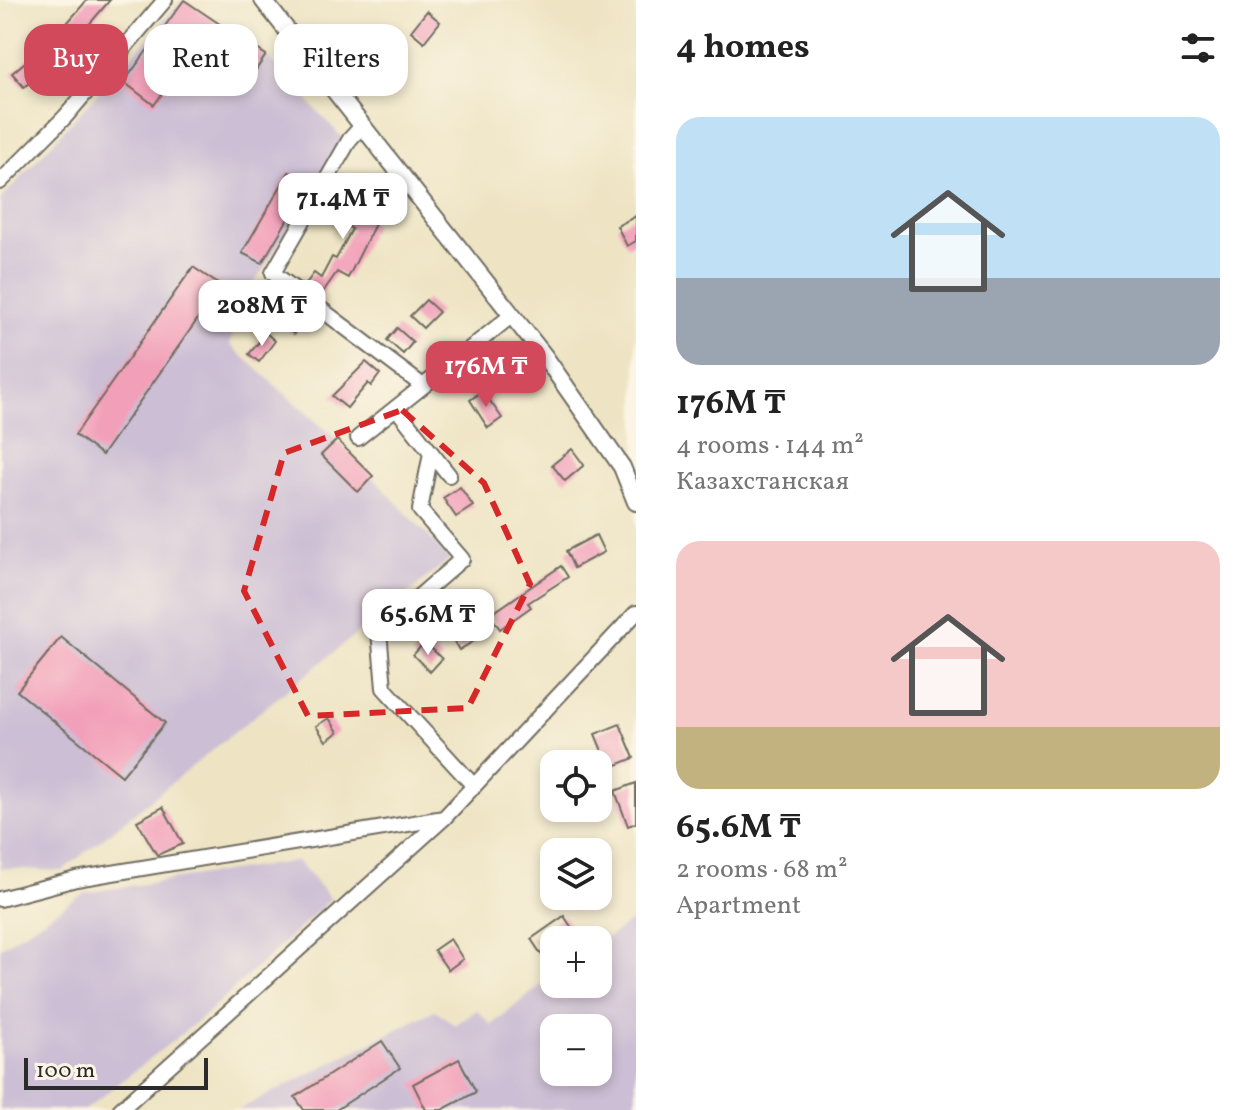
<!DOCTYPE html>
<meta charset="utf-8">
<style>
body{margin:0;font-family:Vollkorn,serif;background:#f6f6f6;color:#222;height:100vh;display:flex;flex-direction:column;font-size:30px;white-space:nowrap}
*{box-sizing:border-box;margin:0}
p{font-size:26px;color:#767676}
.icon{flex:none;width:44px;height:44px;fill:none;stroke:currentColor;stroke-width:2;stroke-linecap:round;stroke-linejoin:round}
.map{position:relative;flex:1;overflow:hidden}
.drawer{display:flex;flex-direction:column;background:#fff;width:624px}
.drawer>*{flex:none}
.guide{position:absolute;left:24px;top:24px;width:492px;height:72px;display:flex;gap:16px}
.tools{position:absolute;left:540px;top:750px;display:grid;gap:16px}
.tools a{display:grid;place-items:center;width:72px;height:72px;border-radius:16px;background:#fff;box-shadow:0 4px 12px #0003;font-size:40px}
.scale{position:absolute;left:24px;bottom:20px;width:184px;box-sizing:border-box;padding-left:8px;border:4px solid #2b2b2b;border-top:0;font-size:22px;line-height:28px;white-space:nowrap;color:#2b2b2b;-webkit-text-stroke:6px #fcf5e5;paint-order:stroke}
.price{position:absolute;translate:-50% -68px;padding:0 18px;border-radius:16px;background:#fff;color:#222;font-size:26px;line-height:52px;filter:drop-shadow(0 2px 4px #0008)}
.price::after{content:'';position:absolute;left:50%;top:48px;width:24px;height:18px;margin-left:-12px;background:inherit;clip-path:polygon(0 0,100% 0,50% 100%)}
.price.current{background:#d1495b;color:#fff}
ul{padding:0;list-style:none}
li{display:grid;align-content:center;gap:16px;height:424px;padding:0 40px}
li span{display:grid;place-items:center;height:248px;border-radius:24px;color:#555}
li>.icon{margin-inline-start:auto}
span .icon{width:144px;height:144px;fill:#fffc;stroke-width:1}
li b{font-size:34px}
h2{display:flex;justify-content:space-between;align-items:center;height:96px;padding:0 40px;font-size:34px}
.chip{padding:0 28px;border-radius:24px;background:#fff;box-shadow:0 4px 12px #0003;font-size:28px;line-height:72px}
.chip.current{background:#d1495b;color:#fff}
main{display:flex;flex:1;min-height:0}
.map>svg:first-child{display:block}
.industrial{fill:#ccbed4;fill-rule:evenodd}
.building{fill:#f2a0ba}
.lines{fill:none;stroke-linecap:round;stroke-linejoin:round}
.minor-casing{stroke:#6f6c61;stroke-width:18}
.major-casing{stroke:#6f6c61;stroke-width:20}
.minor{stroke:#fff;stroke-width:14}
.major{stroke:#fff;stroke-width:16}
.marked{fill:none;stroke:#d62828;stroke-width:6;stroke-dasharray:16 10;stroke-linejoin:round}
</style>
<main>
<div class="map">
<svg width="636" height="1110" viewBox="0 0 636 1110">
<rect width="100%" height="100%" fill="#fcf5e5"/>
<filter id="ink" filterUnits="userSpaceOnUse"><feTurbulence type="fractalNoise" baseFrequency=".0125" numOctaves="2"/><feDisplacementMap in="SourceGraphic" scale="16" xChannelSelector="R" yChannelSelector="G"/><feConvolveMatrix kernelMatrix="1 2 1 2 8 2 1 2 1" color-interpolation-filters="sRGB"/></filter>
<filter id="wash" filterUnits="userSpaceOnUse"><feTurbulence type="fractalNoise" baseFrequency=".006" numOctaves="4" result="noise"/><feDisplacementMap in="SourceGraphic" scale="32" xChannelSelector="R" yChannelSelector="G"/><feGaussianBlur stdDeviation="1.8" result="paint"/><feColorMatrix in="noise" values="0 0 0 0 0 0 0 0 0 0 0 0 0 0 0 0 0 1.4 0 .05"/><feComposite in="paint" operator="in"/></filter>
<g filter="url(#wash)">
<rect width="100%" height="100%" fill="#eee4c4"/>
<g class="industrial">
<polygon points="183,0 266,55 344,140 239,307 230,345 337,440 450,559 62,871 0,868 0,200"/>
<polygon points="297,861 331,899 204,1016 85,1110 0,1110 0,948 84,893"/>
<path d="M636 918V1110H238L435 1010 455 1025 477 1010 491 1025 554 975V984H598V944ZM554 1028H598V1072H554Z"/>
</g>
<g id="blocks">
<g class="building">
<polygon points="87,0 110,0 75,41 62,29"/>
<polygon points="184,0 266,55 251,77 200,42 154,105 124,82"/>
<polygon points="427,11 440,22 424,42 411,31"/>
<polygon points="30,58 42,72 24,87 12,73"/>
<polygon points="289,172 309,183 262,263 242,253"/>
<polygon points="334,187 355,202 349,210 375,224 348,278 337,272 320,296 305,285 314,273 321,278 332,257 336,259 352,229 322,208"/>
<polygon points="636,216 636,241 627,246 617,226"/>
<polygon points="193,267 221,286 102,455 75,435"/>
<polygon points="426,300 439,312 423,328 410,316"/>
<polygon points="294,307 307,317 294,334 281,324"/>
<polygon points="397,328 413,342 403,354 387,340"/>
<polygon points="266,333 275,341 259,362 249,354"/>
<polygon points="366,362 380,374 371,386 368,383 347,408 332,396"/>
<polygon points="483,391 502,418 488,428 470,400"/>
<polygon points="337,440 373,476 358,492 321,455"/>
<polygon points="572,449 584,465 565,481 552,465"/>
<polygon points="460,487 473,506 456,517 443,498"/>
<polygon points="596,535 604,552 574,568 566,551"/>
<polygon points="561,566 568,577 528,603 531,607 500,629 490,615"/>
<polygon points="466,629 474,641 459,650 452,638"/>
<polygon points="61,637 165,723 122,776 17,691"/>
<polygon points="425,642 442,659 430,672 413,655"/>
<polygon points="329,718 338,732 326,741 316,726"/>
<polygon points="620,724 634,758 609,768 595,734"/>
<polygon points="636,783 636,823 628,826 615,791"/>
<polygon points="163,807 183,844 157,855 137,821"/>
<polygon points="564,916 576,934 568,940 554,940 554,949 543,957 531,939"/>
<polygon points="450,939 463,959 448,970 434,950"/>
<polygon points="382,1041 400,1068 336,1110 304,1110 295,1097"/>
<polygon points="459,1059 476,1092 442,1110 426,1110 413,1084"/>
</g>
</g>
</g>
<g filter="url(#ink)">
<use href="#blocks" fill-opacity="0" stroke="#6f6c61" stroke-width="2"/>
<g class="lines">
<defs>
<g id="minor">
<polyline points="362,126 350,139 273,273 423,386"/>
<polyline points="0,182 65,117 165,0"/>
<polyline points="396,408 449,475"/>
<polyline points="358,438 511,316"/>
<polyline points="431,453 420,510 462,559 379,631 384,688 474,786"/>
<polyline points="0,899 76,879 444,818 636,613"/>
<polyline points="120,1110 444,818"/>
</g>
<polyline id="major" points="263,0 545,357 622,467 636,502"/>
</defs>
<use href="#minor" class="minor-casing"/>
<use href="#major" class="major-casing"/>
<use href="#minor" class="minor"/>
<use href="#major" class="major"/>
</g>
</g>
<path class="marked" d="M402 410 484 483 530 584 468 708 308 716 244 591 284 453Z"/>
</svg>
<div class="tools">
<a><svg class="icon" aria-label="locate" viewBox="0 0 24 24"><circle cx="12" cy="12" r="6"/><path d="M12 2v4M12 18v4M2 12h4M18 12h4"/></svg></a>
<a><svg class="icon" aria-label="layers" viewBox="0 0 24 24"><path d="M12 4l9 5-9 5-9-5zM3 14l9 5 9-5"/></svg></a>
<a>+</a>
<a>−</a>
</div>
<div class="scale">100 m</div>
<b class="price" style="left:343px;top:241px">71.4M ₸</b>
<b class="price" style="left:262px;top:348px">208M ₸</b>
<b class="price current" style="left:486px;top:409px">176M ₸</b>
<b class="price" style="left:428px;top:657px">65.6M ₸</b>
<div class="guide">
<a class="chip current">Buy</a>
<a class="chip">Rent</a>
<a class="chip">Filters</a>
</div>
</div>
<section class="drawer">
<h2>4 homes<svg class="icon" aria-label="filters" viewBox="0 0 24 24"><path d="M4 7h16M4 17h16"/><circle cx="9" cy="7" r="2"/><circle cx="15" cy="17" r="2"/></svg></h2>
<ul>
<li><span style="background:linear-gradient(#bfe0f5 65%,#9aa5b1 0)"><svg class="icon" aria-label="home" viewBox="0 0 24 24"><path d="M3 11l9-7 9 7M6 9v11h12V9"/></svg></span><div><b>176M ₸</b><p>4 rooms · 144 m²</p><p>Казахстанская</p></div></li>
<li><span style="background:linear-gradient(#f6c9c9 75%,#c2b280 0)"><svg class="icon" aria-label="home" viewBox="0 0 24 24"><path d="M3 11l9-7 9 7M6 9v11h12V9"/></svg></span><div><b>65.6M ₸</b><p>2 rooms · 68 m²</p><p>Apartment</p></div></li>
</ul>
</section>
</main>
